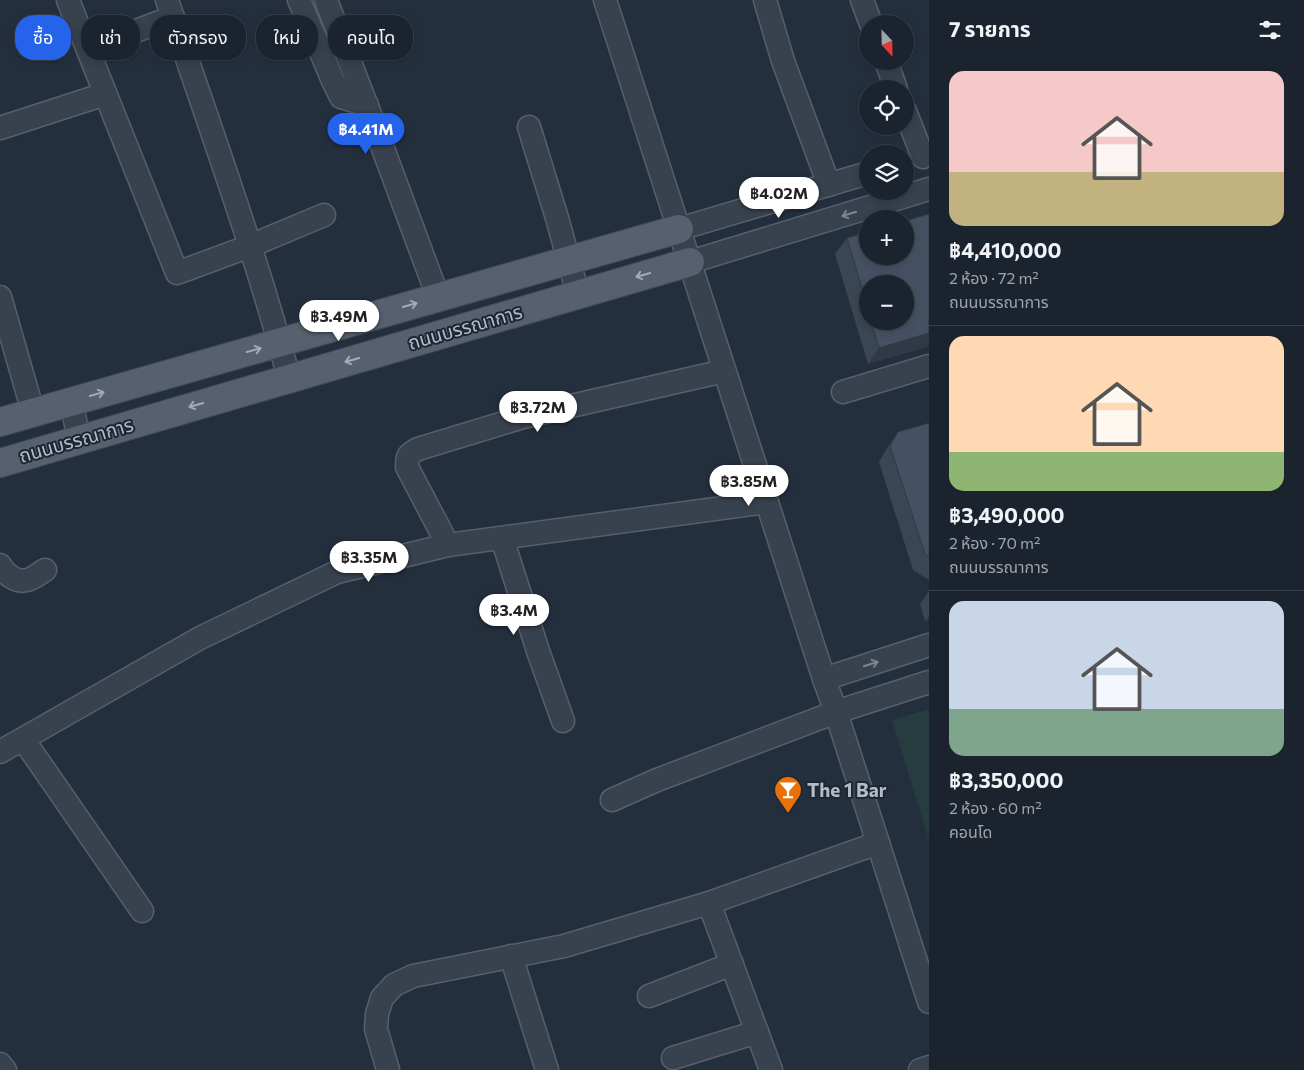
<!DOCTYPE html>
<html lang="th">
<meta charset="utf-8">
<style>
body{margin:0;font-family:Commissioner,"Noto Sans Thai",sans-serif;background:#282f3a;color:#f1f3f6;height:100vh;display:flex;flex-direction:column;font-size:19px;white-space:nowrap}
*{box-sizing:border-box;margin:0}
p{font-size:16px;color:#a0a4aa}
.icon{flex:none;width:28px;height:28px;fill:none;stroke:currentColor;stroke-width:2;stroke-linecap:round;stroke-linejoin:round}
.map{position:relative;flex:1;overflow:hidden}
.drawer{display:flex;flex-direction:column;background:#1b232e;width:375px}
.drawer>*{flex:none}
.guide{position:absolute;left:15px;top:15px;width:475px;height:45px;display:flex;gap:10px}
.needle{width:32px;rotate:158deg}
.buttons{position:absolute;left:859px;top:15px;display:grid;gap:10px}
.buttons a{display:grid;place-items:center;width:55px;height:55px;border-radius:50%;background:#1b232e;box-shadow:0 2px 8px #0003,0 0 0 1px #39404a;font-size:25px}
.price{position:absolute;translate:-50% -42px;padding:0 11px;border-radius:18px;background:#fff;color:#222;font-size:16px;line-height:32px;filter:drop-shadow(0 1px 2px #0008)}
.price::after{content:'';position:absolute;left:50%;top:30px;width:15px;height:11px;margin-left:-8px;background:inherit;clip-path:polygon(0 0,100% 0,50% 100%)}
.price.on{background:#2563eb;color:#fff}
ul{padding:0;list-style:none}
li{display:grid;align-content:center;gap:10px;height:265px;padding:0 20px}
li+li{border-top:1px solid #39404a}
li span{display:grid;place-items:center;height:155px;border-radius:15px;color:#555}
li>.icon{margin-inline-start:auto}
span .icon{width:90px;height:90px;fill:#fffc;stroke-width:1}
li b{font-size:21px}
h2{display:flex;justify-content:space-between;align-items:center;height:60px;padding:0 20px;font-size:21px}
.tag{padding:0 18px;border-radius:20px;background:#1b232e;box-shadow:0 2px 8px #0003,0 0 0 1px #39404a;font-size:18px;line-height:45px}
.tag.on{background:#2563eb;color:#fff}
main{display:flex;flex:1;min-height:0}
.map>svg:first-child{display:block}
.park{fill:#263c3f}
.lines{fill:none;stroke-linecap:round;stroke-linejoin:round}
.minor-casing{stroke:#565f6c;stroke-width:25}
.major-casing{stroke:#414a57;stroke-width:30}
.minor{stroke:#38414e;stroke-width:22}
.major{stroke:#56606e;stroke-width:28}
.wall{fill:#3b4654;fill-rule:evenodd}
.shaded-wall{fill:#303945}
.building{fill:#455162;stroke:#303945}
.oneway{stroke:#7c8592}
.oneway2{stroke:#a1aab7}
.labels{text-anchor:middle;stroke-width:4;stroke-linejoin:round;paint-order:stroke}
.street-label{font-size:19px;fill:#b4bcc9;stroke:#1d2633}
.poi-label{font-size:19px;font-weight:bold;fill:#b4bcc9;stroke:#1d2633;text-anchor:start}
</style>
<main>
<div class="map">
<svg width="929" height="1070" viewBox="0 0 929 1070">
<rect width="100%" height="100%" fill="#242f3e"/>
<polygon class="park" points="929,709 929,840 892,720"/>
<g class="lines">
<defs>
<g id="minor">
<polyline points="68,0 177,273 250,246 324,215"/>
<path d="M167 0C209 125 255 250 289 378"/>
<polyline points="299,0 333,81 341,97 367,105"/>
<polyline points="326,0 378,135 438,297"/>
<polyline points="605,0 824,679 836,712 929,1002"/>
<polyline points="765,0 783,61 829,185"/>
<polyline points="862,0 871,24"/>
<polyline points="88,49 173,17"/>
<polyline points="886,61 896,89"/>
<polyline points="905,111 923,157"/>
<polyline points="529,127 557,218 578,294"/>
<polyline points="0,128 105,94"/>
<polyline points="679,229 868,173"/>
<polyline points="690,262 929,189"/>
<polyline points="0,297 33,412"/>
<polyline points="843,392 929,366"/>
<polyline points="71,401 79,439"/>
<polyline points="502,538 538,651 563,721"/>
<path d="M448 545 407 467C407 456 408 454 418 449L523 417 724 371"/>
<path d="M0 565C5 574 16 583 27 580 33 579 40 573 45 570"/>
<polyline points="824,679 929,645"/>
<polyline points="23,739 142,911"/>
<polyline points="0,752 200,638 337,572 448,545 767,502"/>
<polyline points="612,800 657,780 836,712 929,682"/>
<polyline points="709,903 771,1070"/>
<polyline points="511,956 547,1070"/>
<polyline points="649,996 732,964"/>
<polyline points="673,1058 757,1032"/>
<polyline points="0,1064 5,1070"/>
<polyline points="388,1070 376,1029 377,1014 382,998 394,985 413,976 564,946 709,903 878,843"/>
<polyline points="920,1070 929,1067"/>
</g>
<g id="major">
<polyline points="0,422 679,229"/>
<polyline points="0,463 690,262"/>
</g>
</defs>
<use href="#minor" class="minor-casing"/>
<use href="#major" class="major-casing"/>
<use href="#minor" class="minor"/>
<use href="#major" class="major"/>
</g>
<g class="wall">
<path d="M929 214V346L868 364 835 254 847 238ZM868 284 905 321H868Z"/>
<polygon points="929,423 929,580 913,570 879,462 887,448 898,432"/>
<polygon points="929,591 929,620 925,621 920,604"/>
</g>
<g class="shaded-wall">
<polygon points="929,333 929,346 868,364 879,348"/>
<polygon points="929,615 929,620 925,621"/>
</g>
<g class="building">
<polygon points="929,214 929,333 879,348 871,321 905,321 905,284 868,284 868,308 847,238 868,232 868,256 905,256 905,221"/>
<polygon points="929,423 929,557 925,554 890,446 898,432"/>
</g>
<defs><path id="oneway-shaft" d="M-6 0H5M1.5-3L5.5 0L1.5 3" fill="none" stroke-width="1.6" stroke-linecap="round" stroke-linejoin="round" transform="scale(1.25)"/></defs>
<g class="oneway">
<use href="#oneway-shaft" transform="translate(849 214) rotate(163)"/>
<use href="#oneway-shaft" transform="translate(871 664) rotate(-18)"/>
</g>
<g class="oneway2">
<use href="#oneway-shaft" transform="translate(643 275) rotate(164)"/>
<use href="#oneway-shaft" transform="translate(410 305) rotate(-16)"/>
<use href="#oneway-shaft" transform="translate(254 350) rotate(-16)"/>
<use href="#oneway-shaft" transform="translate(352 360) rotate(164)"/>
<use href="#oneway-shaft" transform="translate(97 394) rotate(-16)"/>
<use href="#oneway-shaft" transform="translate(196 405) rotate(164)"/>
</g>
<defs>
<symbol id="bar-pin" viewBox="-11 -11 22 30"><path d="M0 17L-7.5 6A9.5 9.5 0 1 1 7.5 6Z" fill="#e8710a" stroke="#1d2633"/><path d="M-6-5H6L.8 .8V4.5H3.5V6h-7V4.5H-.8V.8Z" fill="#fff"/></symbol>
</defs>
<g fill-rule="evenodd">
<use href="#bar-pin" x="772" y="774" width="32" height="43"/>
</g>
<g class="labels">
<g class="street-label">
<text transform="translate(465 327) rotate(-16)" y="7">ถนนบรรณาการ</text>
<text transform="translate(76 440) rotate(-16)" y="7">ถนนบรรณาการ</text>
</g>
<g class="poi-label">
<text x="807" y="797">The 1 Bar</text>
</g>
</g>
</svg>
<div class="buttons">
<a><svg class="needle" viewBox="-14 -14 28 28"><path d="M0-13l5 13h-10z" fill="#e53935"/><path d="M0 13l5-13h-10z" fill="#a0a4aa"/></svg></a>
<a><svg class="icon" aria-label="locate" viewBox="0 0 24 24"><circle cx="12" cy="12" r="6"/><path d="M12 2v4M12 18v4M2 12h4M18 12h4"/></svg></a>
<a><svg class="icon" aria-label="layers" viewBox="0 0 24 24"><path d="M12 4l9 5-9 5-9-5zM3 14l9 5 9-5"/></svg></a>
<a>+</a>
<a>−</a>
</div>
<b class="price on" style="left:366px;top:155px">฿4.41M</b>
<b class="price" style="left:779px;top:219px">฿4.02M</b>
<b class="price" style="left:339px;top:342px">฿3.49M</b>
<b class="price" style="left:538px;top:433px">฿3.72M</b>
<b class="price" style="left:749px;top:507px">฿3.85M</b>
<b class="price" style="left:369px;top:583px">฿3.35M</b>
<b class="price" style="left:514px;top:636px">฿3.4M</b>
<div class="guide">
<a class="tag on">ซื้อ</a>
<a class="tag">เช่า</a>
<a class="tag">ตัวกรอง</a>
<a class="tag">ใหม่</a>
<a class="tag">คอนโด</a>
</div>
</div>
<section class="drawer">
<h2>7 รายการ<svg class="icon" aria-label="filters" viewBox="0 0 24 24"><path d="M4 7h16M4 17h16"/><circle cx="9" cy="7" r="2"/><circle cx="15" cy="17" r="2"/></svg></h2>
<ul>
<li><span style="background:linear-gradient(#f6c9c9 65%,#c2b280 0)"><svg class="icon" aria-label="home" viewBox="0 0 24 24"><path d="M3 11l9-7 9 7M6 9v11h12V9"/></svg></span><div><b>฿4,410,000</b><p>2 ห้อง · 72 m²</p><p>ถนนบรรณาการ</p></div></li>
<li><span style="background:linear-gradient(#ffd9b3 75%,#8fb573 0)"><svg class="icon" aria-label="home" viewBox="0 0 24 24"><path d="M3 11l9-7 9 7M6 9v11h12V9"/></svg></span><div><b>฿3,490,000</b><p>2 ห้อง · 70 m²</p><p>ถนนบรรณาการ</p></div></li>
<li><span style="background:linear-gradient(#c9d6e8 70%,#7fa58c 0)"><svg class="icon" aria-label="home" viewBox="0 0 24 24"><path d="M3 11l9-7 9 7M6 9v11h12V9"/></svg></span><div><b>฿3,350,000</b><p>2 ห้อง · 60 m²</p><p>คอนโด</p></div></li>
</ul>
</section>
</main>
